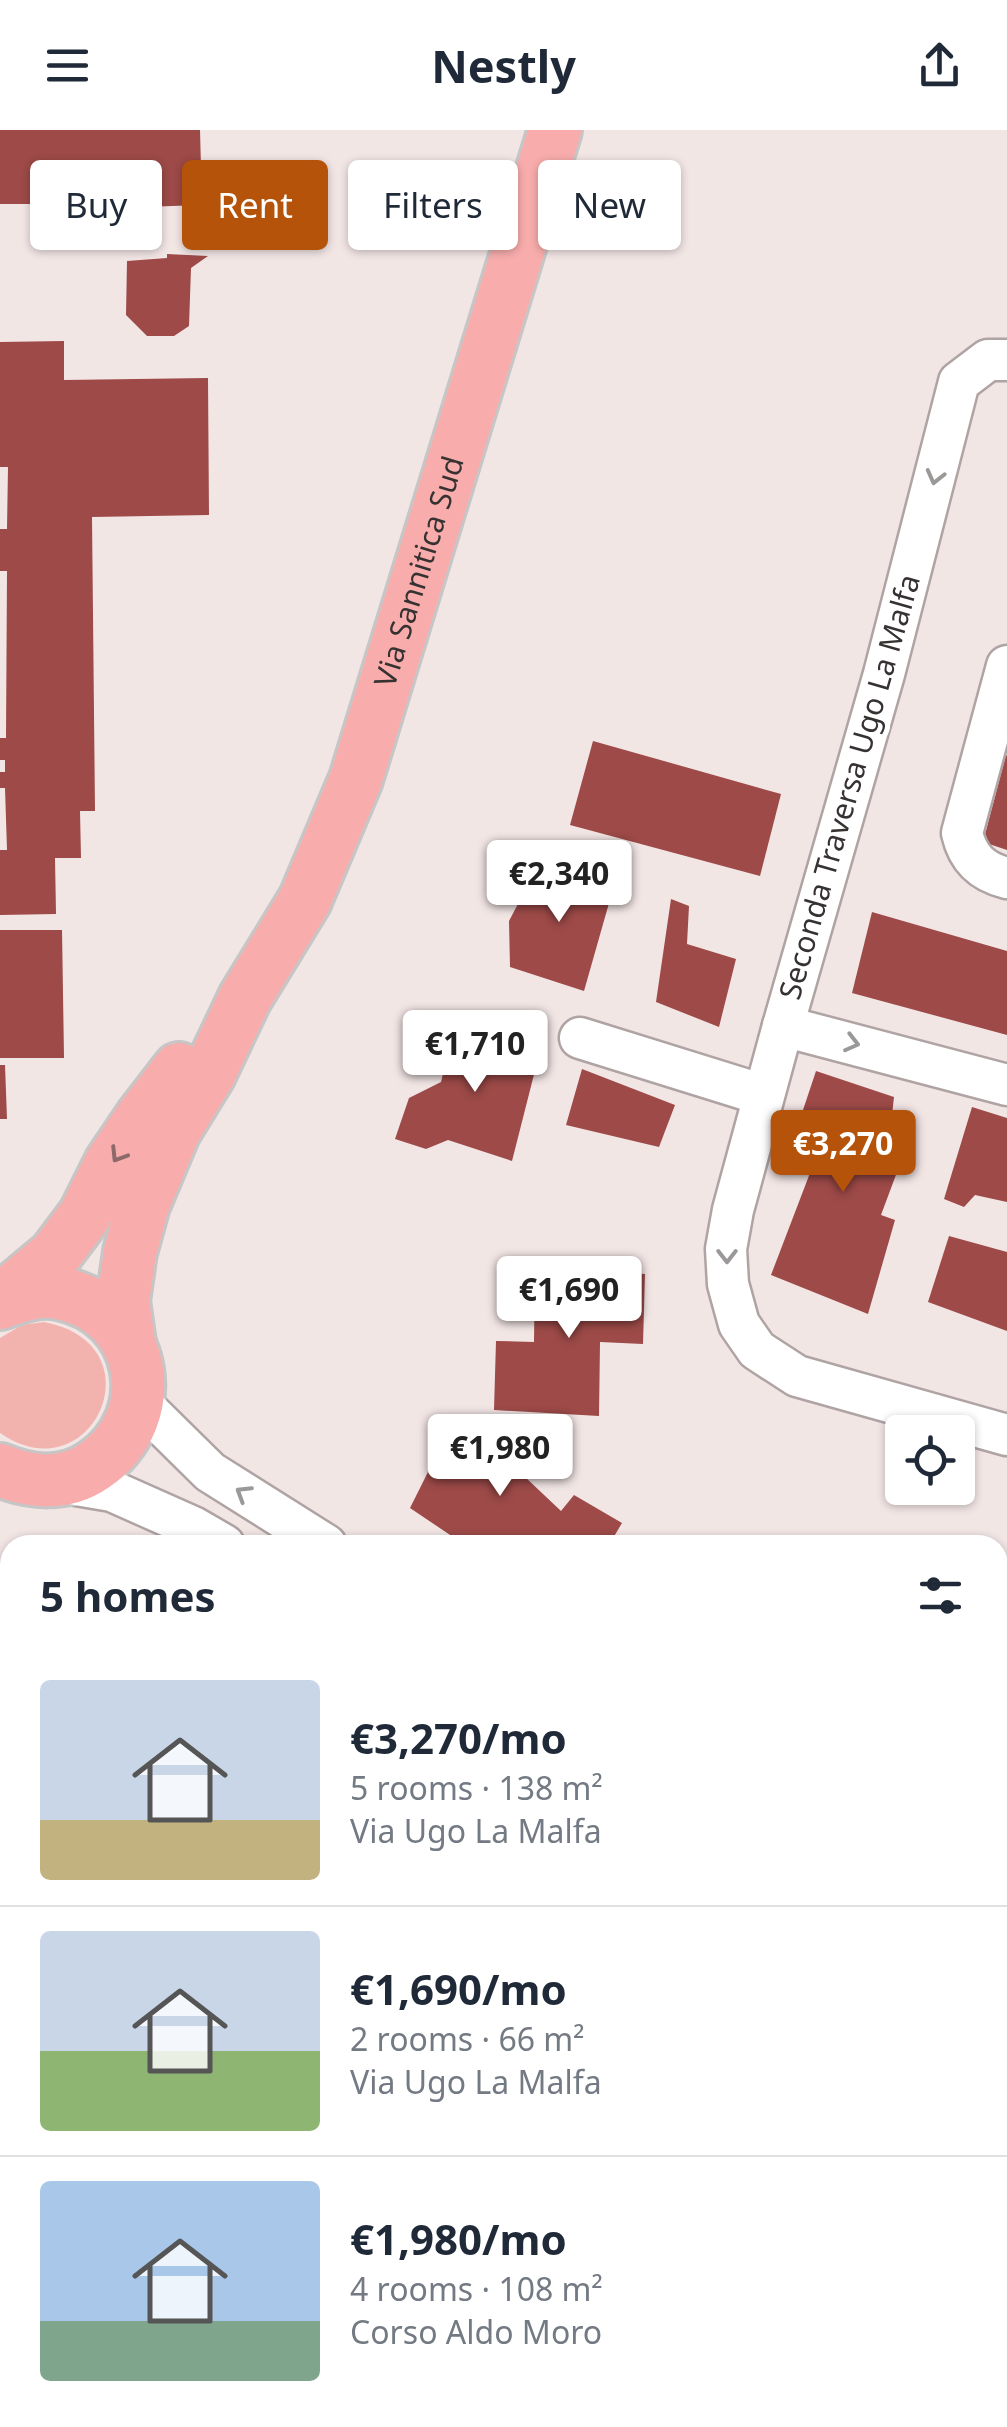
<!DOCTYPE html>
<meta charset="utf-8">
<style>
body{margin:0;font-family:"Noto Sans",sans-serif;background:#f2f2f3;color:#1f2937;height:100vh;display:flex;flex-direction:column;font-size:38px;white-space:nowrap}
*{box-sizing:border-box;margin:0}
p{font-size:32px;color:#747a83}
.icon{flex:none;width:55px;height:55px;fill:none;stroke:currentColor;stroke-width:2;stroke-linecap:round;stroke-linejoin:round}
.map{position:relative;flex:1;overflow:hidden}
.sheet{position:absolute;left:0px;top:1405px;width:1008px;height:892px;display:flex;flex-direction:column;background:#fff;border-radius:30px 30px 0 0;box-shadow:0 2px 8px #0004}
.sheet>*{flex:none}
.top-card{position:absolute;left:30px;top:30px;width:948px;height:90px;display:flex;gap:20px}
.fabs{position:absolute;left:885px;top:1285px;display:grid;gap:20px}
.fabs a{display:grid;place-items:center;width:90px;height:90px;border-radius:10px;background:#fff;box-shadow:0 2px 8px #0004;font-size:50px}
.price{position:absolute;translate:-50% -85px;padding:0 22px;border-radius:10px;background:#fff;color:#222;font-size:32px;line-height:65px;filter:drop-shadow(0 2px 5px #0008)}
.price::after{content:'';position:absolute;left:50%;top:60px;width:30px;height:22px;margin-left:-15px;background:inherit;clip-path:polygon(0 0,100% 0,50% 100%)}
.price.on{background:#b45309;color:#fff}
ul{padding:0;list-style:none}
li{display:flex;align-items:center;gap:30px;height:250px;padding:0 40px}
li+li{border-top:2px solid #e0e1e3}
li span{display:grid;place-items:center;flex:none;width:280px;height:200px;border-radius:10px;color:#555}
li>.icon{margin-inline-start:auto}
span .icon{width:120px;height:120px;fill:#fffc;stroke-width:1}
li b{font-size:42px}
h2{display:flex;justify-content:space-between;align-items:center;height:120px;padding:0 40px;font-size:42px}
.pill{padding:0 35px;border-radius:10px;background:#fff;box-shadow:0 2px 8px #0004;font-size:35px;line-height:90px}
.pill.on{background:#b45309;color:#fff}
header{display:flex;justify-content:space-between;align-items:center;height:130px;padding:0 40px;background:#fff;font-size:45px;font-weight:700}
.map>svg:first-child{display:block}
.green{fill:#f2b3af}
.building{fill:#9d4a48}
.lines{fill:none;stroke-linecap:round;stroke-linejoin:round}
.minor-casing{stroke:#afa4a3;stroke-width:45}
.major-casing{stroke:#c7c6c6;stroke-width:58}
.minor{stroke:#fff;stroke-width:40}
.major{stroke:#f8adac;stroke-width:52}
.oneway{stroke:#9b9898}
.oneway2{stroke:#8e6969}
.labels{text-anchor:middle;stroke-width:10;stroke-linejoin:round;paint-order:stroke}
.street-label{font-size:30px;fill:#373232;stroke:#fff}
</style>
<header><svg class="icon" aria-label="menu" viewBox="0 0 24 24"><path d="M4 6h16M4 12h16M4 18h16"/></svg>Nestly<svg class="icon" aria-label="share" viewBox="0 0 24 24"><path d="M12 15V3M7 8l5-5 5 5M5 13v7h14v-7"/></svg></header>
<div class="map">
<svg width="1007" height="2297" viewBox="0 0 1007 2297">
<rect width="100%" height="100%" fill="#f2e6e5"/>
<path class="green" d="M44 1192C161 1214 92 1367 0 1303V1208L22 1195Z"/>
<g class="building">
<polygon points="0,0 200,0 202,75 143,77 142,44 90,50 90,74 0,74"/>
<polygon points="167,124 208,126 191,138 189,196 174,206 147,206 126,185 127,131 167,128"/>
<polygon points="64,211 64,250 208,248 209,385 92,387 95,681 80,681 81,728 55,728 56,784 0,785 0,720 7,720 5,658 0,658 0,642 5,642 5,630 0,630 0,608 6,608 7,441 0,441 0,399 7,399 8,337 0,337 0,212"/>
<polygon points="593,611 781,664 760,746 570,695"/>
<polygon points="1006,625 1007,626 1007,720 983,712"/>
<polygon points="540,732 615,752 584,861 510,837 509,791"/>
<polygon points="671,769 689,776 687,814 736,829 719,897 656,872"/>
<polygon points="872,782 1007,821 1007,905 852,863"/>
<polygon points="0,800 62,800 64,928 0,928"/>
<polygon points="455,895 542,913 512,1031 448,1010 426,1019 395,1009 409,968 441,952"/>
<polygon points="0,935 5,935 7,989 0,989"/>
<polygon points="582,939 675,975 659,1017 566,995"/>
<polygon points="816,941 894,967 890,1003 903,1026 881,1085 895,1090 868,1184 771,1145 823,1009 798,995"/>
<polygon points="972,977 1007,988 1007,1072 975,1065 964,1077 944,1069"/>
<polygon points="949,1106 1007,1122 1007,1201 928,1172"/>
<polygon points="535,1138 645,1144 643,1214 600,1212 599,1286 494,1280 496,1211 534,1212"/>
<polygon points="455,1288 505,1292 482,1330 524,1346 561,1381 574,1365 622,1393 609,1415 465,1415 410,1378"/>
<polygon points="10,1825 10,1900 9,1900 0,1871 0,1830"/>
<polygon points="4,2260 10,2288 13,2297 0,2297 0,2261"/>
<polygon points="456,2288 826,2288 828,2297 459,2297"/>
</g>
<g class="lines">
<defs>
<g id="minor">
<polyline points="1007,230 988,230 959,252 884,544 783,896 1007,955"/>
<path d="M1007 536 962 703C968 729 982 742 1007 748"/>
<polyline points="783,896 733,1080 726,1119 728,1154 739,1194 757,1220 797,1246 1007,1305"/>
<polyline points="580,908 763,965"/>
<polyline points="139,1272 210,1342 326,1415"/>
<polyline points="53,1351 112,1361 193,1397 224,1415"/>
<polyline points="998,1717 1007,1719"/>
<polyline points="998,1768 1007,1770"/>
<polyline points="0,2023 10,2020"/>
<polyline points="0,2203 10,2201"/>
</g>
<g id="major">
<polyline points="0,1171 55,1125 85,1085 111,1033 142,987 179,939"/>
<path d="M0 1173C19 1166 39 1159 59 1163 147 1180 166 1287 94 1336 65 1356 31 1353 0 1340"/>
<path id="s1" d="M129 1213 123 1171 130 1122 143 1075 174 1001 209 944 245 868 305 770 356 649 555 0"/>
</g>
</defs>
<use href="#minor" class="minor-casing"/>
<use href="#major" class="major-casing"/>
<use href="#minor" class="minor"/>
<use href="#major" class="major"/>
</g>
<defs><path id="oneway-chevron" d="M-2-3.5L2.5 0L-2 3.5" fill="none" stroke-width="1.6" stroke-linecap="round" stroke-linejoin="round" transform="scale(2.5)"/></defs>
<g class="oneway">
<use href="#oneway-chevron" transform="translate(935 347) rotate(104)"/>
<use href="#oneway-chevron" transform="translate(852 913) rotate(14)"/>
<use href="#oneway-chevron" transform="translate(727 1126) rotate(90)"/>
<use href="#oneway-chevron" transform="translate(243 1363) rotate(-148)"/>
</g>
<use class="oneway2" href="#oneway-chevron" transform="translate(118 1025) rotate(122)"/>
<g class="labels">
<g class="street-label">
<text dy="10" stroke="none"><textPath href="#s1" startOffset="835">Via Sannitica Sud</textPath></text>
<text transform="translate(850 657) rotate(-74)" y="10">Seconda Traversa Ugo La Malfa</text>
</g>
</g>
</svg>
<div class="fabs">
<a><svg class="icon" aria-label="locate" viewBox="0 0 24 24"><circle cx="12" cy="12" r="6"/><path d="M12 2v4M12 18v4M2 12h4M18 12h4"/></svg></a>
</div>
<b class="price" style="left:559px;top:795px">€2,340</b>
<b class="price" style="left:475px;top:965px">€1,710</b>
<b class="price on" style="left:843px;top:1065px">€3,270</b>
<b class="price" style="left:569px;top:1211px">€1,690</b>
<b class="price" style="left:500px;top:1369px">€1,980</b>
<div class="top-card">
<a class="pill">Buy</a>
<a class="pill on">Rent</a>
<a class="pill">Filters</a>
<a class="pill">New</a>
</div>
<section class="sheet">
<h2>5 homes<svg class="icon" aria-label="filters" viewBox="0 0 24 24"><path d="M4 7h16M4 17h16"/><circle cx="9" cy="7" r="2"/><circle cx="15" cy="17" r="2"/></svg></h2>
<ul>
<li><span style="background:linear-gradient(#c9d6e8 70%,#c2b280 0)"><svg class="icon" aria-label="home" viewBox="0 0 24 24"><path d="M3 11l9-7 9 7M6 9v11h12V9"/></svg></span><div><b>€3,270/mo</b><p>5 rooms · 138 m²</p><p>Via Ugo La Malfa</p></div></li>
<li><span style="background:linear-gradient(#c9d6e8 60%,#8fb573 0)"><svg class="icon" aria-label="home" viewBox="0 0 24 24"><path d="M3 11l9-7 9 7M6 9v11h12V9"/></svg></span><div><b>€1,690/mo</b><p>2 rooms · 66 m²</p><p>Via Ugo La Malfa</p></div></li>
<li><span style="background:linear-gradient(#a9c7e8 70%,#7fa58c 0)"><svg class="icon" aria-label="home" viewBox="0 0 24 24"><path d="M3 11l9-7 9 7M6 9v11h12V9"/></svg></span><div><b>€1,980/mo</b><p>4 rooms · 108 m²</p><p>Corso Aldo Moro</p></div></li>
</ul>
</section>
</div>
